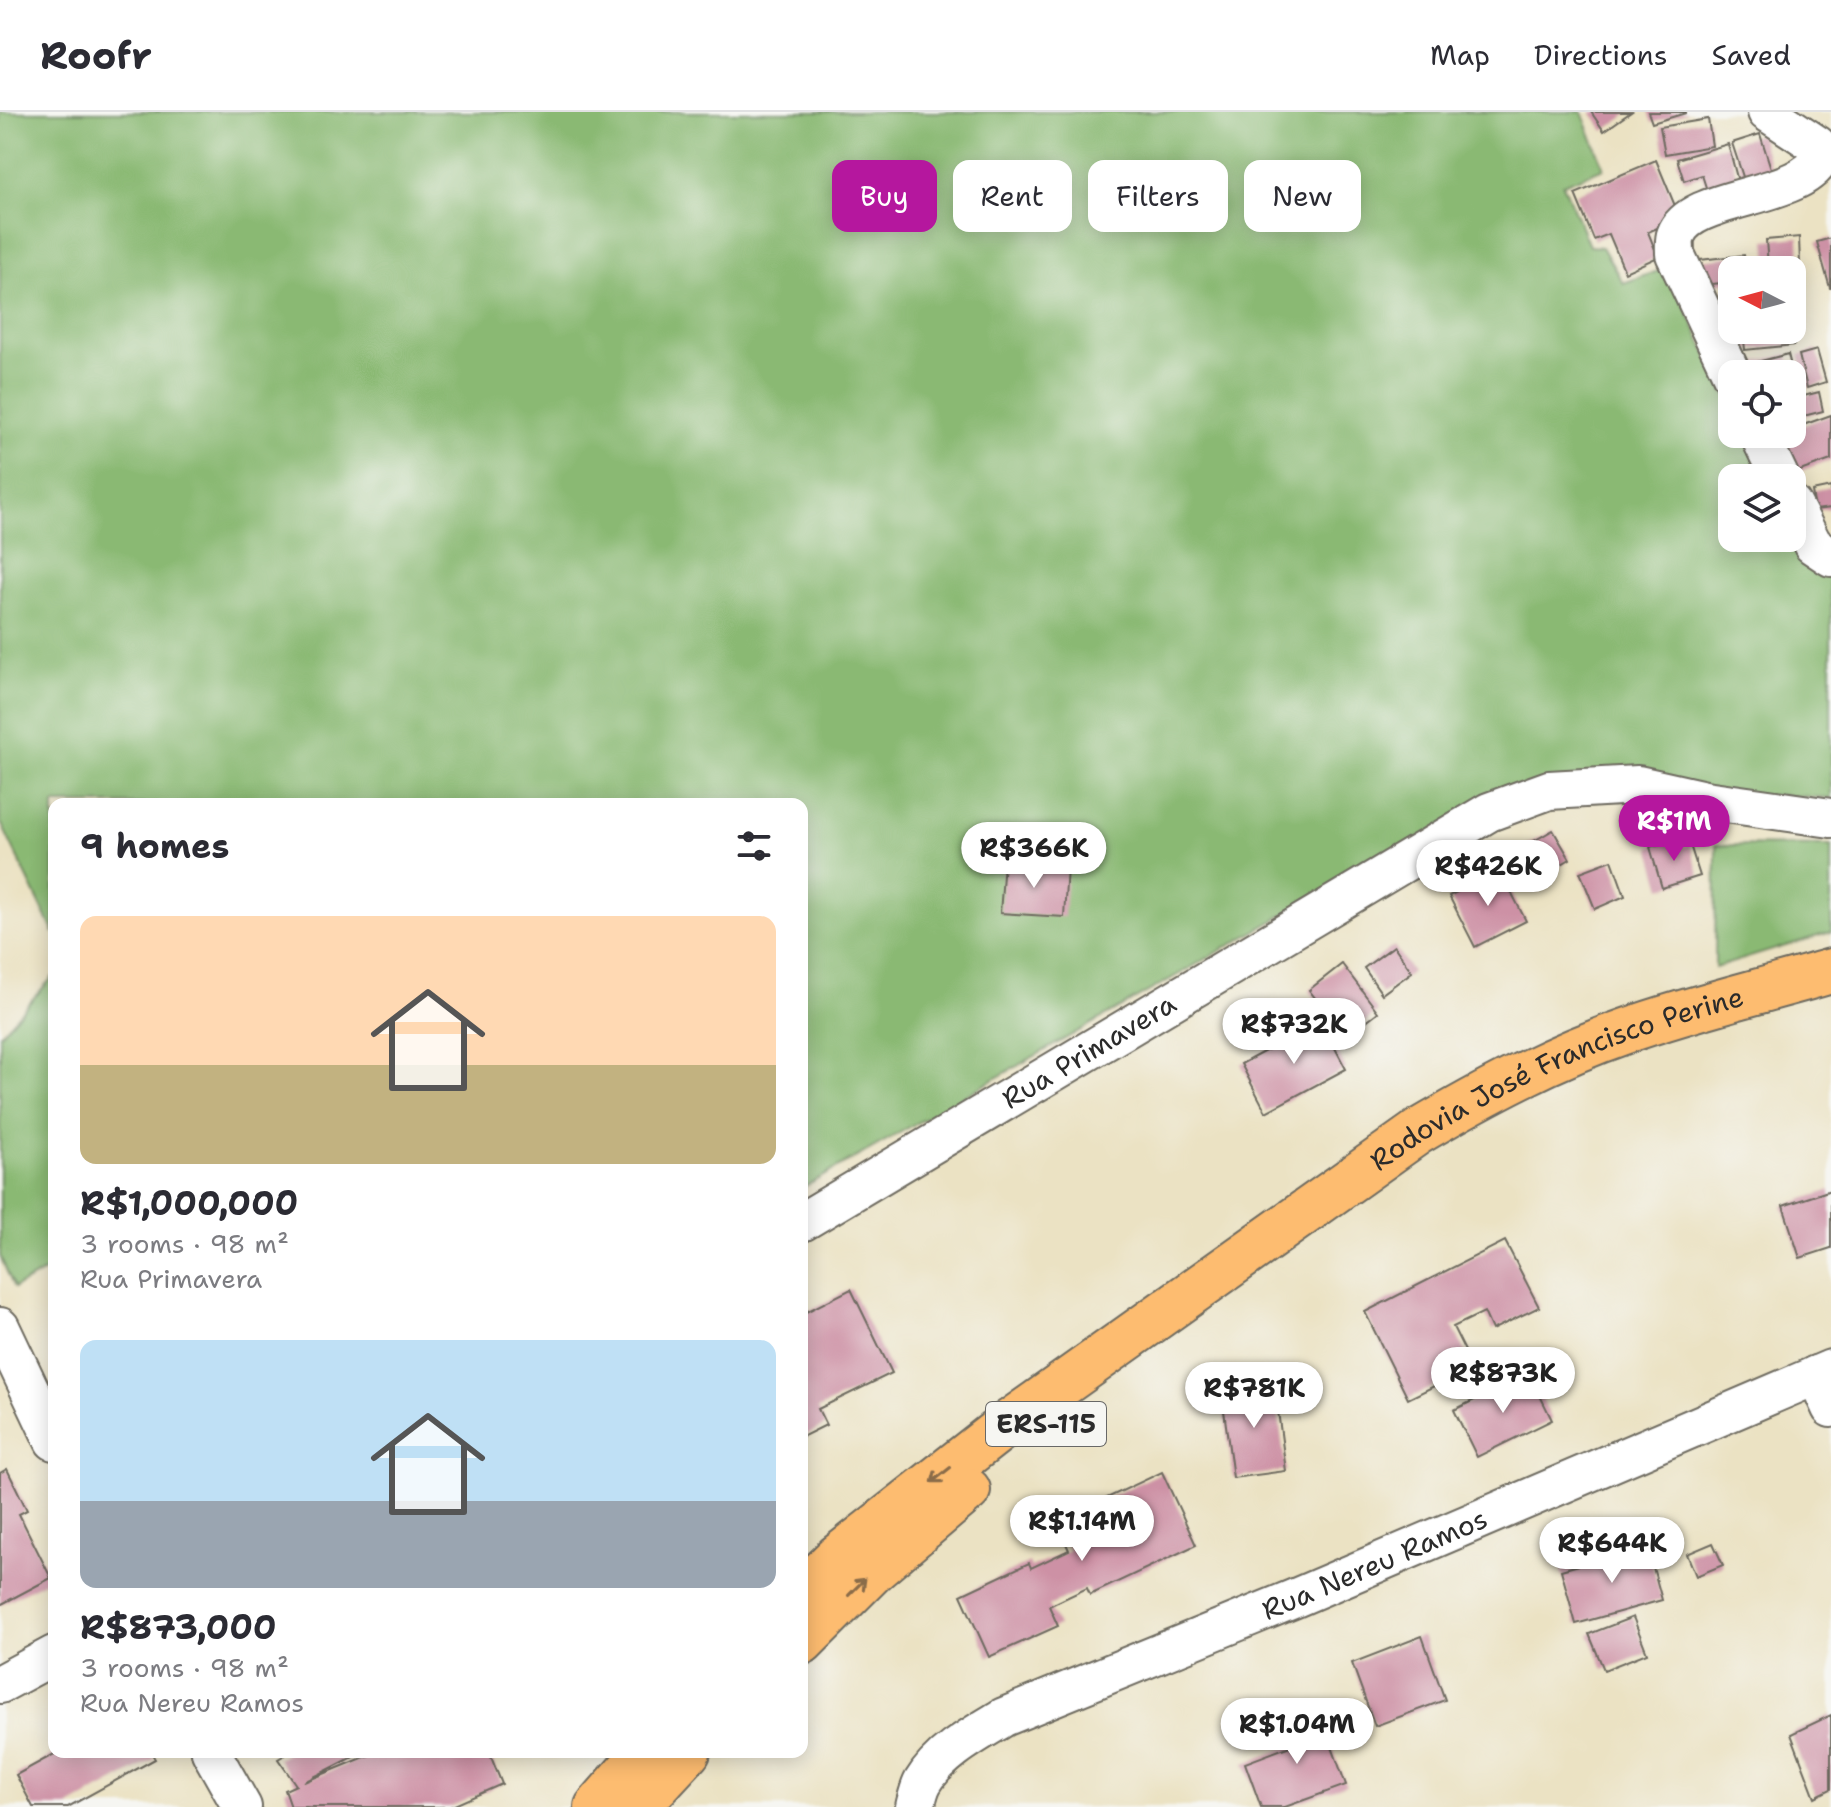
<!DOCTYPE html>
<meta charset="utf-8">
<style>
body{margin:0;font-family:"Shantell Sans",sans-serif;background:#f7f7f7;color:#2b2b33;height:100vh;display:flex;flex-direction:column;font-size:30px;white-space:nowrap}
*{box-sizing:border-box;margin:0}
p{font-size:26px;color:#7c7c81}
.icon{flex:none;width:44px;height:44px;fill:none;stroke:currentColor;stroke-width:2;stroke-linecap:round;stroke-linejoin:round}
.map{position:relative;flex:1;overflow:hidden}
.side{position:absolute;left:48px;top:686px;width:760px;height:960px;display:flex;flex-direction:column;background:#fff;border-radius:16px;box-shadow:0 4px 20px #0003}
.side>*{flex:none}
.guide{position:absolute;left:832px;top:48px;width:760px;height:72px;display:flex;gap:16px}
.needle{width:52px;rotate:276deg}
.tools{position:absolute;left:1718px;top:144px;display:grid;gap:16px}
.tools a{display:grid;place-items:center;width:88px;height:88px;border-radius:16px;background:#fff;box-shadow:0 4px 20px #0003;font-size:40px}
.price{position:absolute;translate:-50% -68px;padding:0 18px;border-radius:28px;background:#fff;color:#222;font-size:26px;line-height:52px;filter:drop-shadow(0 2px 4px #0008)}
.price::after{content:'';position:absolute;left:50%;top:48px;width:24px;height:18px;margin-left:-12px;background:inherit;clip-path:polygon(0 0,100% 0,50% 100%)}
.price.current{background:#b5179e;color:#fff}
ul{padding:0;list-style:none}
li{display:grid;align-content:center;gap:16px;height:424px;padding:0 32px}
li span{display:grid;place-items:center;height:248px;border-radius:16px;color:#555}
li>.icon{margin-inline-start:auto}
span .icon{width:144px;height:144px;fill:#fffc;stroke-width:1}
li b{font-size:34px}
h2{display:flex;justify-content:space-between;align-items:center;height:96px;padding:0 32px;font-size:34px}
.chip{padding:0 28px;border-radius:16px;background:#fff;box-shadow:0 4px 20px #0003;font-size:28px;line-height:72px}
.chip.current{background:#b5179e;color:#fff}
header{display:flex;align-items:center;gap:48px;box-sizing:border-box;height:112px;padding:0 40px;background:#fff;border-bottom:2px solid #e1e1e2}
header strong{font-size:38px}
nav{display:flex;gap:44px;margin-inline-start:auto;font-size:28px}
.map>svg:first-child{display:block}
.forest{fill:#8ab973;stroke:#5a724f;stroke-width:2}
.building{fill:#cd91a5}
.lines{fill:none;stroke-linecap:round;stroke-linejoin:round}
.minor-casing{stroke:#6e6b60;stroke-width:42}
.primary-casing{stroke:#6e6b60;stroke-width:48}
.minor{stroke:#fff;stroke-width:38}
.primary{stroke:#fdbc70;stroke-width:44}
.oneway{stroke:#8a6c4a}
.labels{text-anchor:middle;stroke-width:6;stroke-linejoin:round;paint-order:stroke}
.shield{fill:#f6f6f2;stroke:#686867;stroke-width:2}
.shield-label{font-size:26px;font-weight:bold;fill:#2b2b2b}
.street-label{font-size:28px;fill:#2b2b2b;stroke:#f6f6f2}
</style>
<header>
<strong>Roofr</strong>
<nav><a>Map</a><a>Directions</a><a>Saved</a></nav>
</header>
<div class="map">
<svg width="1831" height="1695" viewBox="0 0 1831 1695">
<rect width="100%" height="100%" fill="#f6f6f2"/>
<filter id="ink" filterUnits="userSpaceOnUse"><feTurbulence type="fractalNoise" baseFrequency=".0125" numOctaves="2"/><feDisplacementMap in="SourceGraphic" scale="16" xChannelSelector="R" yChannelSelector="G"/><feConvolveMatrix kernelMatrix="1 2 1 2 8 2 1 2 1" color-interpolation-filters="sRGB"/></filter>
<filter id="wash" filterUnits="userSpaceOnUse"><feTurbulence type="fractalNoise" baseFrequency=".006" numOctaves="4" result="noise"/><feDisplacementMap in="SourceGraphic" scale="32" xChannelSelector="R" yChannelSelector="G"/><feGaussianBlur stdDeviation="1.8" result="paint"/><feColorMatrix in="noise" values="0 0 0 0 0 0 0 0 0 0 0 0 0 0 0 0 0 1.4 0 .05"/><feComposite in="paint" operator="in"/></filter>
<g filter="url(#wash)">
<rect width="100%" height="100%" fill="#ebe2c3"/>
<g class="forest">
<polygon points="0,0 1582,0 1604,56 1563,72 1589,134 1602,135 1623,171 1667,156 1732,295 1732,322 1745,322 1765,366 1732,366 1732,426 1792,426 1802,445 1829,465 1831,489 1831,686 1777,683 1481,691 802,1076 802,692 54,692 54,821 0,709"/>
<polygon points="1716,733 1831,734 1831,820 1715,856"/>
<polygon points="54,864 54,1155 14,1176 0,1144 0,922"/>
</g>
<g id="blocks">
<g class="building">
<polygon points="1591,0 1631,0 1604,19"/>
<polygon points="1648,0 1686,0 1686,1 1652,11"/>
<polygon points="1708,7 1712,34 1665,42 1660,15"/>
<polygon points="1760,22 1774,66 1746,74 1732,31"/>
<polygon points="1728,32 1740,77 1710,88 1702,63 1684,69 1677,47"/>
<polygon points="1656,48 1680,106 1648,120 1658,145 1625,160 1609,122 1594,128 1575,82"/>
<polygon points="1799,125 1800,152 1768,154 1766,128"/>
<polygon points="1831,126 1831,176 1830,176 1817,130"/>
<polygon points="1744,143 1746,158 1732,158 1732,170 1702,173 1700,148"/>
<polygon points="1732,176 1732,202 1726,203 1723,177"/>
<polygon points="1743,218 1792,218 1794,233 1745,238"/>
<polygon points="1817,238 1826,270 1807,276 1799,243"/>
<polygon points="1788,242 1793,262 1755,262 1753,251"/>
<polygon points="1819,280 1823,299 1792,307 1792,287"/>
<polygon points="1831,303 1831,348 1789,363 1780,322 1792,322 1792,317"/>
<polygon points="1831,375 1831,396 1815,398 1812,379"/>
<polygon points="1553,718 1570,747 1532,770 1515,740"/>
<polygon points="1680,726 1683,735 1690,733 1700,764 1662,776 1650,735"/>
<polygon points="1612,748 1625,784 1595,797 1580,760"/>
<polygon points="1004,750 1067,755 1064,805 1000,801"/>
<polygon points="1500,758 1526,809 1475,835 1449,784"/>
<polygon points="1394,834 1412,860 1382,882 1364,856"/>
<polygon points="1342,852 1378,900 1345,925 1309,878"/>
<polygon points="1321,909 1346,957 1266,1000 1241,952"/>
<polygon points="1831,1078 1831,1136 1800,1146 1783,1094"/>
<polygon points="1505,1129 1539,1195 1492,1218 1484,1200 1453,1215 1473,1255 1408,1287 1365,1200"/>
<polygon points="851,1177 892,1261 818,1297 826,1313 802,1325 802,1202"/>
<polygon points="1529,1261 1552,1308 1477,1345 1454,1298"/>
<polygon points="1274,1269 1286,1359 1233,1366 1221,1276"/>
<polygon points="7,1357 27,1398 19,1402 51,1466 0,1493 0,1361"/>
<polygon points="1162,1360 1196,1433 1090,1483 1087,1476 1049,1494 1058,1514 989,1545 961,1483 1029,1451 1031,1456 1069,1438 1056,1410"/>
<polygon points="1713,1431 1723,1453 1696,1464 1687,1442"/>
<polygon points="1647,1434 1662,1488 1576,1512 1561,1458"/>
<polygon points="1633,1505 1647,1541 1604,1558 1589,1522"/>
<polygon points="1422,1524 1445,1588 1375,1614 1352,1551"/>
<polygon points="1318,1597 1346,1673 1285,1695 1261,1695 1245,1651 1293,1633 1284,1609"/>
<polygon points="1831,1603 1831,1677 1815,1685 1791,1622"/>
<polygon points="58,1640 151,1640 155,1647 68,1695 33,1695 16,1663"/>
<polygon points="290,1640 363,1640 304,1670 377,1640 489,1640 502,1672 450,1695 291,1695 285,1678 296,1673 278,1647"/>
</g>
</g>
</g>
<g filter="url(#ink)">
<use href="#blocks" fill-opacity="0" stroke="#6e6b60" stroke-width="2"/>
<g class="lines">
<defs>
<g id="minor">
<path d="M1732 263 1675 142C1675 136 1674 128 1676 123 1691 80 1808 89 1823 41L1817 33 1767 0"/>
<polyline points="1759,322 1780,366"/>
<polyline points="1792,392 1813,433 1831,445"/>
<path id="s1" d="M802 1110 1489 700 1549 678 1638 673 1705 688 1831 706"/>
<polyline points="0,1215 54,1329"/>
<polyline points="1816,1263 1831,1296"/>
<polyline points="0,1572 54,1543"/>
<polyline points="211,1640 242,1695"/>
<path id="s2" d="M915 1695C917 1687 919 1677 923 1670 940 1641 976 1622 1004 1605L1293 1487 1831 1257"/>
</g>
<g id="primary">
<path id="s3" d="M802 1479 837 1445 1004 1314 1418 1020C1484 981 1553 944 1626 919 1693 895 1763 879 1831 859"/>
<polyline points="802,1530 873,1459 968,1378"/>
<polyline points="597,1695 645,1640"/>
<polyline points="637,1695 688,1640"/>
</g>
</defs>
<use href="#minor" class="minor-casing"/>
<use href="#primary" class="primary-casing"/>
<use href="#minor" class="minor"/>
<use href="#primary" class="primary"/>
</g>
<defs><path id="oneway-shaft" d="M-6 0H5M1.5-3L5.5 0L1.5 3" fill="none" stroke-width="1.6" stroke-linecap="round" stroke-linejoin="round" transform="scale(2)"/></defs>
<g class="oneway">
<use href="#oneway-shaft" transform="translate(941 1363) rotate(142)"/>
<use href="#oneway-shaft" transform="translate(857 1475) rotate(-45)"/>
</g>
</g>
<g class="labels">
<rect class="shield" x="986" y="1290" width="120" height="44" rx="6"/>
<g class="shield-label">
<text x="1046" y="1321">ERS-115</text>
</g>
<g class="street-label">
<text dy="10" stroke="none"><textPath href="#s1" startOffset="334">Rua Primavera</textPath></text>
<text dy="10" stroke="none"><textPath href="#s3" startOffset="918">Rodovia José Francisco Perine</textPath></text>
<text dy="10" stroke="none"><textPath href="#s2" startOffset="532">Rua Nereu Ramos</textPath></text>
</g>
</g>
</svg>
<div class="tools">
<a><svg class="needle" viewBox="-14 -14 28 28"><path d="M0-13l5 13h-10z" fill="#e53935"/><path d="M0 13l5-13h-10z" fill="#7c7c81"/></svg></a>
<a><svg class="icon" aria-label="locate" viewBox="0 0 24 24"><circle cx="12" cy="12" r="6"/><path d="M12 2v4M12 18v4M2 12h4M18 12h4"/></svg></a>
<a><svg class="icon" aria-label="layers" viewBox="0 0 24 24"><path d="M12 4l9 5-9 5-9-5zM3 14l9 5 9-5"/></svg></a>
</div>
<b class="price current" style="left:1674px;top:751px">R$1M</b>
<b class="price" style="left:1034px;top:778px">R$366K</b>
<b class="price" style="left:1488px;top:796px">R$426K</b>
<b class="price" style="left:1294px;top:954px">R$732K</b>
<b class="price" style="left:1503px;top:1303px">R$873K</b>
<b class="price" style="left:1254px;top:1318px">R$781K</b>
<b class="price" style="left:1082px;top:1451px">R$1.14M</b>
<b class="price" style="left:1612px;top:1473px">R$644K</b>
<b class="price" style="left:1297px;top:1654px">R$1.04M</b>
<div class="guide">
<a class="chip current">Buy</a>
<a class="chip">Rent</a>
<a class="chip">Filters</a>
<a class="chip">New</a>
</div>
<section class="side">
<h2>9 homes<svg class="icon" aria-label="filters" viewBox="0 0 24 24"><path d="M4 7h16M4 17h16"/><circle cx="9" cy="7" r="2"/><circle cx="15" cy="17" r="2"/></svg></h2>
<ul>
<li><span style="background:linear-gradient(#ffd9b3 60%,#c2b280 0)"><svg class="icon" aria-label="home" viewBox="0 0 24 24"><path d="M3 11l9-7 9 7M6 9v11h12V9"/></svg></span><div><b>R$1,000,000</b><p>3 rooms · 98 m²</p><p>Rua Primavera</p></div></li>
<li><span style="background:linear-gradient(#bfe0f5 65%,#9aa5b1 0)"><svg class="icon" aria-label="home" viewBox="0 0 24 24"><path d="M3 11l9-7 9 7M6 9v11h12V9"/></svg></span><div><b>R$873,000</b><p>3 rooms · 98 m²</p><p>Rua Nereu Ramos</p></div></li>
</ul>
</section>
</div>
